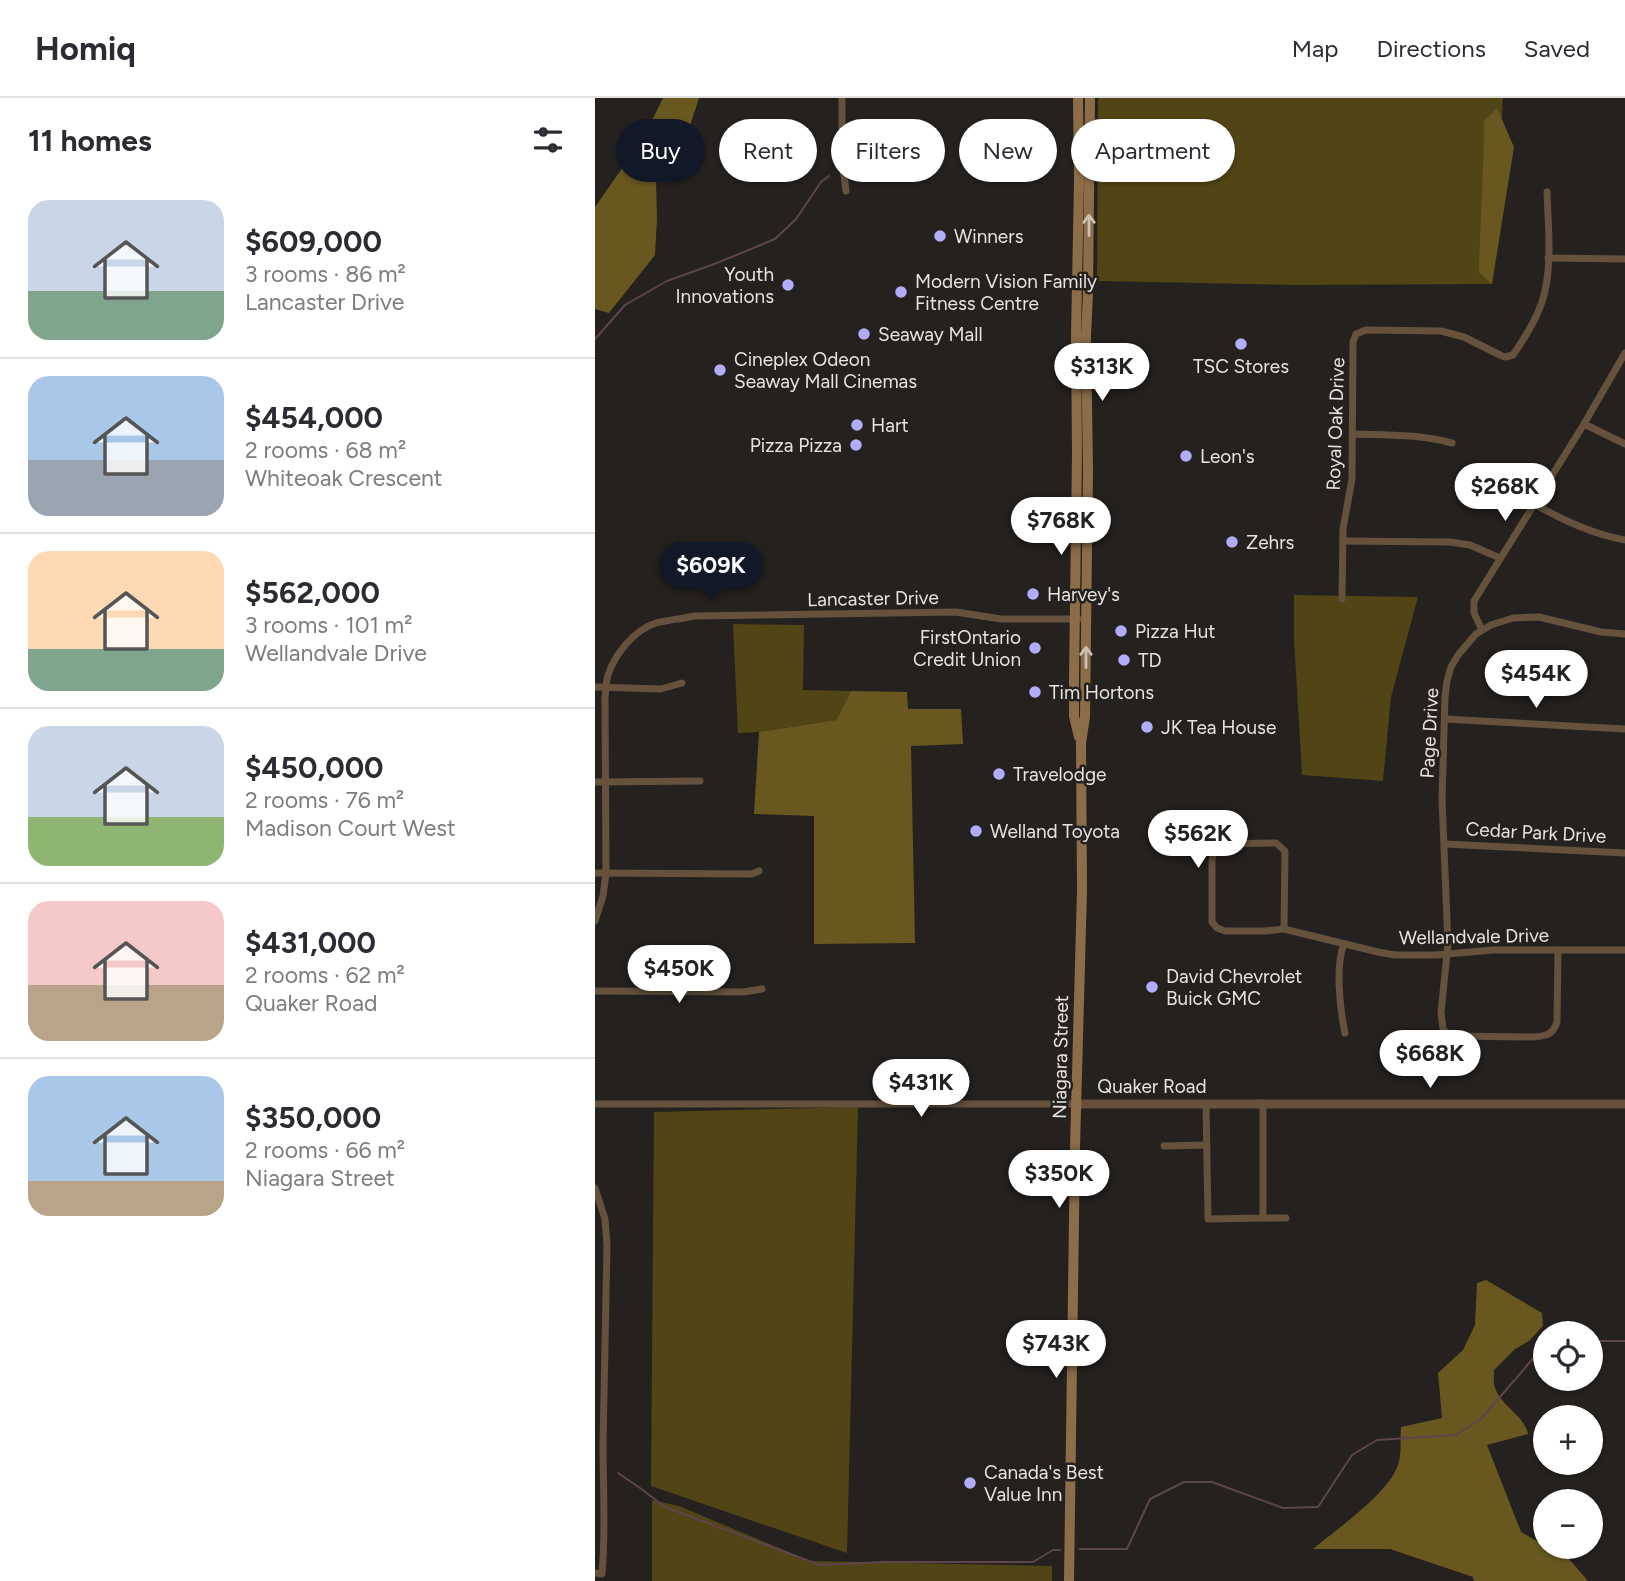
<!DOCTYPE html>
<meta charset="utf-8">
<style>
body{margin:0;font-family:Figtree,sans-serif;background:#f2f2f3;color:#2b2b33;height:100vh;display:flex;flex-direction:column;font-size:26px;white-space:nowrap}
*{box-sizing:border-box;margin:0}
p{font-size:23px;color:#7c7c81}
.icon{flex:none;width:38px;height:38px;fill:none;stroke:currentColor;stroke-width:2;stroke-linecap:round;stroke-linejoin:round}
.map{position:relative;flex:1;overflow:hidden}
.side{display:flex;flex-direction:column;background:#fff;width:595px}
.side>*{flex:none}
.guide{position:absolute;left:21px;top:21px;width:665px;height:63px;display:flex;gap:14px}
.fabs{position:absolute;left:938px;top:1223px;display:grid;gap:14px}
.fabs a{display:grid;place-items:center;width:70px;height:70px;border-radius:50%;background:#fff;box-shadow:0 2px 5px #0004;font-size:35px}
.price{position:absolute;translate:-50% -60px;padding:0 16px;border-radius:24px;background:#fff;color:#222;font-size:23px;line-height:46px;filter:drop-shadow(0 2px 4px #0008)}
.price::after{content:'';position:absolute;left:50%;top:42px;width:21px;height:16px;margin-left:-10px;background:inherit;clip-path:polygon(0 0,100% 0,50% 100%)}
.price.on{background:#111827;color:#fff}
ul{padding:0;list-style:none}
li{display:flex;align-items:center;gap:21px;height:175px;padding:0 28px}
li+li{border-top:2px solid #e1e1e2}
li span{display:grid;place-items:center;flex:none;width:196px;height:140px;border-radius:21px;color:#555}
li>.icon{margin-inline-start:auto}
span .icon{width:84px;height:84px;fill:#fffc;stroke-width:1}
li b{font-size:30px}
h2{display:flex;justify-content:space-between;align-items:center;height:84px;padding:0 28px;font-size:30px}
.chip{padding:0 24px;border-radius:32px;background:#fff;box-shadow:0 2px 5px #0004;font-size:24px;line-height:63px}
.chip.on{background:#111827;color:#fff}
header{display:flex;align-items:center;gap:42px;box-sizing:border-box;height:98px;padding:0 35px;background:#fff;border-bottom:2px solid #e1e1e2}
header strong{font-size:33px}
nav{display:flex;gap:38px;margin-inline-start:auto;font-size:24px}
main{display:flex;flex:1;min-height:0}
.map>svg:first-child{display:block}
.green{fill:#514415}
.forest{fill:#685820}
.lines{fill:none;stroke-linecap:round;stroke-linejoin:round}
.stream{stroke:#5e444d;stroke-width:2}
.minor{stroke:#66523c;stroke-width:7}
.tertiary{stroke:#66523c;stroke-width:9}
.secondary{stroke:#8d6d48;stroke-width:10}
.oneway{stroke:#cbc0b4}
.poi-dot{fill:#b0aefa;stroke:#24211f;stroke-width:2.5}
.labels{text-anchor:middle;stroke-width:5;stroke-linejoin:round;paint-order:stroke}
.poi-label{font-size:19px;fill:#e6e4e3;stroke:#24211f;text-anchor:start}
.street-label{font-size:19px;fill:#e6e4e3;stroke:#24211f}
</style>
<header>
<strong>Homiq</strong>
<nav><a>Map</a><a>Directions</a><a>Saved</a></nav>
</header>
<main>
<section class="side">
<h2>11 homes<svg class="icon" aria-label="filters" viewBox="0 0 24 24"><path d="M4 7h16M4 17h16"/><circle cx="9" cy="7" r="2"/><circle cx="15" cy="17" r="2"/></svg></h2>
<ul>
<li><span style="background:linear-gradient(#c9d6e8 65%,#7fa58c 0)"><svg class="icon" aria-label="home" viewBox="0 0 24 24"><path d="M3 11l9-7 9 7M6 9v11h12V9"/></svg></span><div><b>$609,000</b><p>3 rooms · 86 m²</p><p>Lancaster Drive</p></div></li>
<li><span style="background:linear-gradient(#a9c7e8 60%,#9aa5b1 0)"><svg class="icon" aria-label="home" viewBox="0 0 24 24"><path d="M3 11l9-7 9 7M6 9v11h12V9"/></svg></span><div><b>$454,000</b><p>2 rooms · 68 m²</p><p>Whiteoak Crescent</p></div></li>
<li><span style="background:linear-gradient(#ffd9b3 70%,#7fa58c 0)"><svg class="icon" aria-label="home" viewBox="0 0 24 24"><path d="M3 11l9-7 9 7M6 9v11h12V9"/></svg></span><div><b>$562,000</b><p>3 rooms · 101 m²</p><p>Wellandvale Drive</p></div></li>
<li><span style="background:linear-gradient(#c9d6e8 65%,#8fb573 0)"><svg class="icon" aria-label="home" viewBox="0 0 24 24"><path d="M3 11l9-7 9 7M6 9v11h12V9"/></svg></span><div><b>$450,000</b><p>2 rooms · 76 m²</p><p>Madison Court West</p></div></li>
<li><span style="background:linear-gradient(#f6c9c9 60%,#b9a48a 0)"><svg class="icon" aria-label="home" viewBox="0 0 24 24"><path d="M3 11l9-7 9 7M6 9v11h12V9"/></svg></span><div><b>$431,000</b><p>2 rooms · 62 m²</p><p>Quaker Road</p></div></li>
<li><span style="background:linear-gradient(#a9c7e8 75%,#b9a48a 0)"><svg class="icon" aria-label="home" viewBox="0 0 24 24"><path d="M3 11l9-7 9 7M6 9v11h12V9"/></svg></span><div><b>$350,000</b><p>2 rooms · 66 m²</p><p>Niagara Street</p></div></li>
</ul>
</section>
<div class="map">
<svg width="1030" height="1483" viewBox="0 0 1030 1483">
<rect width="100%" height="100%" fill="#24211f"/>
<g class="green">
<polygon points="503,0 908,0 897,186 698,187 502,183"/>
<polygon points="699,497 823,499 796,599 788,683 707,677 699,541"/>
<polygon points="138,526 209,527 208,592 256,593 241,622 164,634 143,635"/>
<polygon points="263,1009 252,1455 56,1388 59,1014"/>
<polygon points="57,1402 84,1408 215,1463 457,1468 457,1483 57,1483"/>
</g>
<g class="forest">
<polygon points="68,0 104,0 93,34 61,80 62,121 60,157 14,215 0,211 0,109 49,39"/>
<path d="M902 10 919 49 897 186 884 174C885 124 889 73 889 23Z"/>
<polygon points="256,593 312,594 313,611 366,611 368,646 316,648 320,845 219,846 219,718 159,716 164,634 241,622"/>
<path d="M891 1182 947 1215 948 1228 934 1243 920 1251 899 1272C899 1278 898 1285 900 1290 906 1308 929 1317 933 1336L892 1347 926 1434 974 1461 993 1483H879L878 1479 795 1451H718C743 1430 793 1396 803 1367 807 1356 805 1340 806 1329L847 1320 843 1275 868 1252 880 1227 882 1185Z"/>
</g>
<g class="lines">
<g class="stream">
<polyline points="0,241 30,207 72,183 122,165 180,141 201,121 226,84 234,78"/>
<polyline points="996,1243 1030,1243"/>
<polyline points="23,1375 45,1390 70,1409 225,1467 288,1464 438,1464 458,1452 465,1452"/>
<polyline points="485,1451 532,1451 555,1401 589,1384 617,1384 688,1410 723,1409 757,1357 782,1342 861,1337 886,1321 942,1256 950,1252"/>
</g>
<g class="minor">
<polyline points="247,0 247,61 251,93"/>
<polyline points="953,160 1030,161"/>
<polyline points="989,326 1030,346"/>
<path d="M758 336C791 337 824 336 857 345"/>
<path d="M939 406C968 422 997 436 1030 442"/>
<polyline points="748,443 855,444 875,447 905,460"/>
<path d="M747 501 748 431 757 381 758 244 761 236 771 232 846 233 869 239 907 258 910 259 918 257C931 238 945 216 950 193 957 161 953 126 952 94"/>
<polyline points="887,532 879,515 879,503 989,326 1030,255"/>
<polyline points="0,589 66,591 87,585"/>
<polyline points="850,621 1030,631"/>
<polyline points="0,684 105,683"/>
<polyline points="850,746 1030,755"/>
<polyline points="0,775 157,776 164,773"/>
<path d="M0 823 8 798 11 775 10 599C11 592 11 584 13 577 20 556 39 532 61 525 73 522 86 521 99 518L361 514 406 521H484"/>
<polyline points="689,831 690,753 681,745 624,746 619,751 617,761 617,824 622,830 630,833 671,833 689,831 783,854 800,857 841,857 898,852 1030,852"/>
<path d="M749 846C740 868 745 911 750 935"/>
<path d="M963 852 962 924C958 937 951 938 939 939L860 938 853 936 848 931 846 914 853 846 847 701 850 599 852 583 856 569 863 557 881 536 896 527 918 520 944 519 1006 534 1030 536"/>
<polyline points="0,893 148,894 167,891"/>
<polyline points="0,1006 482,1006"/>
<polyline points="611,1006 613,1121 668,1120 668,1005"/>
<polyline points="569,1048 612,1047"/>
<path d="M0 1090 10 1121 12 1147C11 1213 9 1280 8 1347 8 1390 11 1433 7 1476L0 1475"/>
<polyline points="668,1120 691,1120"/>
</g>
<polyline class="tertiary" points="482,1006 1030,1006"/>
<g class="secondary">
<polyline points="483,0 484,83 481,238 482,357 479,581 479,618 484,639"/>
<polyline points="474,1483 480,1049 487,792 486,645 490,619 493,372 491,238 493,195 495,0"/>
</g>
</g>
<defs><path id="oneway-shaft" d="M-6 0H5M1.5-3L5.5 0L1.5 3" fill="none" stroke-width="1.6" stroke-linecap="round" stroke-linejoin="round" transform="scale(1.75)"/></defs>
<g class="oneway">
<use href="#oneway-shaft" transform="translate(494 127) rotate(-90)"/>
<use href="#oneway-shaft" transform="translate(491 559) rotate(-90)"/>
</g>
<g class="poi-dot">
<circle cx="345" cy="138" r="7"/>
<circle cx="193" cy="187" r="7"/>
<circle cx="306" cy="194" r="7"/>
<circle cx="269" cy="236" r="7"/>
<circle cx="646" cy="246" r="7"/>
<circle cx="125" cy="272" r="7"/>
<circle cx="262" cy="327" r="7"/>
<circle cx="261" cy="347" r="7"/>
<circle cx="591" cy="358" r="7"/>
<circle cx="637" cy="444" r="7"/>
<circle cx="438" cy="496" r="7"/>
<circle cx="526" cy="533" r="7"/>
<circle cx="440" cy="550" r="7"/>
<circle cx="529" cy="562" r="7"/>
<circle cx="440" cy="594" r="7"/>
<circle cx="552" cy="629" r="7"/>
<circle cx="404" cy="676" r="7"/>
<circle cx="381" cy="733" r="7"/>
<circle cx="557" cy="889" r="7"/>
<circle cx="375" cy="1385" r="7"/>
</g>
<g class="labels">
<g class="poi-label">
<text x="359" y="145">Winners</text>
<text x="179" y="183" text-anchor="end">Youth<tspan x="179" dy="22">Innovations</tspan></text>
<text x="320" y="190">Modern Vision Family<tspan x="320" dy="22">Fitness Centre</tspan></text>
<text x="283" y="243">Seaway Mall</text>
<text x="139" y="268">Cineplex Odeon<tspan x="139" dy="22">Seaway Mall Cinemas</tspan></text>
<text x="646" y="275" text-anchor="middle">TSC Stores</text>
<text x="276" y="334">Hart</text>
<text x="247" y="354" text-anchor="end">Pizza Pizza</text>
<text x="605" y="365">Leon's</text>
<text x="651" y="451">Zehrs</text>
<text x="452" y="503">Harvey's</text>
<text x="540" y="540">Pizza Hut</text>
<text x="426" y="546" text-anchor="end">FirstOntario<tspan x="426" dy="22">Credit Union</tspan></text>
<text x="543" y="569">TD</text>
<text x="454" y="601">Tim Hortons</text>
<text x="566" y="636">JK Tea House</text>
<text x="418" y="683">Travelodge</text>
<text x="395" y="740">Welland Toyota</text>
<text x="571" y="885">David Chevrolet<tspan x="571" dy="22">Buick GMC</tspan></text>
<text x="389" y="1381">Canada's Best<tspan x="389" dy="22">Value Inn</tspan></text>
</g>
<g class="street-label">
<text transform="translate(740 326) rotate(-88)" y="7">Royal Oak Drive</text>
<text transform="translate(278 500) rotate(-1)" y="7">Lancaster Drive</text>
<text transform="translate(834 635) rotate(-87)" y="7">Page Drive</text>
<text transform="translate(941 734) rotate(3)" y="7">Cedar Park Drive</text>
<text transform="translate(879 838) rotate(-1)" y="7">Wellandvale Drive</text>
<text transform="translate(465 959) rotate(-89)" y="7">Niagara Street</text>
<text x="557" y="995">Quaker Road</text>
</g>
</g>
</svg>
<div class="fabs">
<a><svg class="icon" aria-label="locate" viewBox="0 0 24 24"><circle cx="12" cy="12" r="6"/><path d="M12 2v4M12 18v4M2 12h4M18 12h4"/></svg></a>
<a>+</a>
<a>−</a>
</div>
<b class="price" style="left:507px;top:305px">$313K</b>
<b class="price" style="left:910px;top:425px">$268K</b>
<b class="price" style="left:466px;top:459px">$768K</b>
<b class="price on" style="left:116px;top:504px">$609K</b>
<b class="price" style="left:941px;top:612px">$454K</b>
<b class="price" style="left:603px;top:772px">$562K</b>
<b class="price" style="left:84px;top:907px">$450K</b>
<b class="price" style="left:835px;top:992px">$668K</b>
<b class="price" style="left:326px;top:1021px">$431K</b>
<b class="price" style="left:464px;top:1112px">$350K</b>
<b class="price" style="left:461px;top:1282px">$743K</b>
<div class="guide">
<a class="chip on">Buy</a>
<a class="chip">Rent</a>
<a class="chip">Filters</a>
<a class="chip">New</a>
<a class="chip">Apartment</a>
</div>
</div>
</main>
